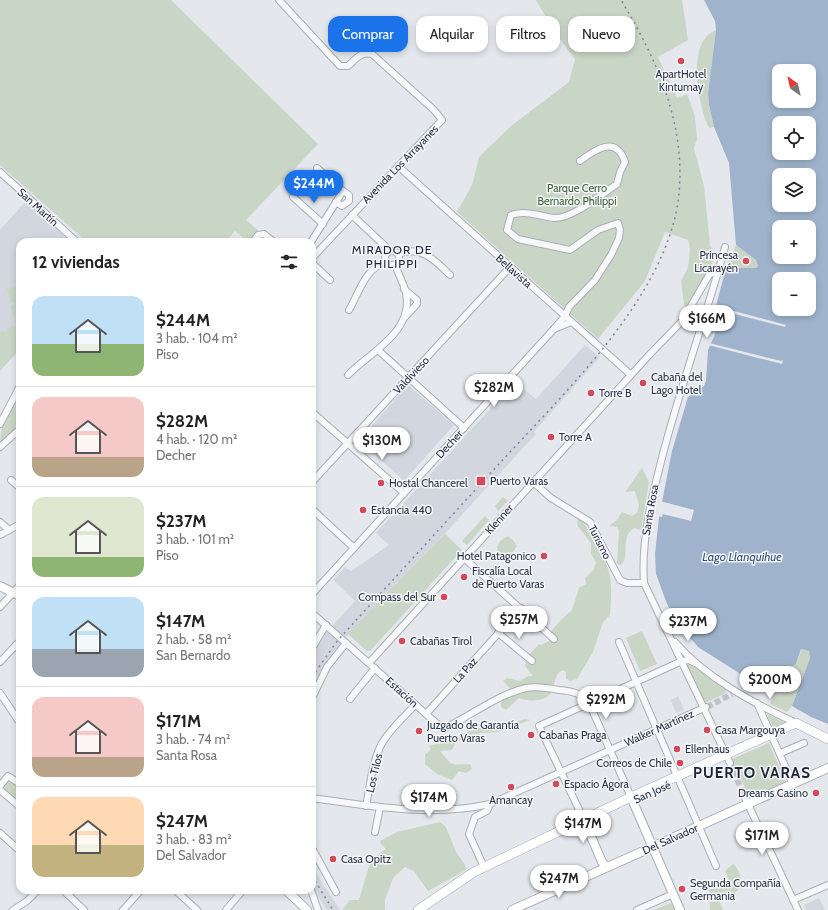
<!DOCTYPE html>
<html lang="es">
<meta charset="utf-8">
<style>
body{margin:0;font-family:Cabin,sans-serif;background:#f2f2f2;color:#222;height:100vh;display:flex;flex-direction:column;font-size:15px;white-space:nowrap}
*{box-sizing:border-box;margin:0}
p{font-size:13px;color:#767676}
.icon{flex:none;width:22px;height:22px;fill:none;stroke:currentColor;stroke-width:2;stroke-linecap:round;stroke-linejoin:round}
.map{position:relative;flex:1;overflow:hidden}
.side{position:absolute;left:16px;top:238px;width:300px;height:656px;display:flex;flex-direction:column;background:#fff;border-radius:12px;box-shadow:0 2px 6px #0003}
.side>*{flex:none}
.guide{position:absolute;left:328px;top:16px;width:380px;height:36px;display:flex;gap:8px}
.needle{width:26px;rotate:326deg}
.buttons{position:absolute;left:772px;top:64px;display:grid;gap:8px}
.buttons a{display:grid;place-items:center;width:44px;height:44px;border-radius:8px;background:#fff;box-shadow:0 2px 6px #0003;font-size:20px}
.price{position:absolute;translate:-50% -34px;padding:0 9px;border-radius:14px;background:#fff;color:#222;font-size:13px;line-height:26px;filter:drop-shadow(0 1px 2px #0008)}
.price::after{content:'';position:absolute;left:50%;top:24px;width:12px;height:9px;margin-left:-6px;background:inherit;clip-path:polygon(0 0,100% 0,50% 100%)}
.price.active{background:#1a73e8;color:#fff}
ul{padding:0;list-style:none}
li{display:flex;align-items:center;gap:12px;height:100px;padding:0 16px}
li+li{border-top:1px solid #e0e0e0}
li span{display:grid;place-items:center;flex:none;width:112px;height:80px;border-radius:12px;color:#555}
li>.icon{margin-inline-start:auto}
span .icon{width:48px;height:48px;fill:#fffc;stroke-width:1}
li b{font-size:17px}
h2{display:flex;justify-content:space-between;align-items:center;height:48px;padding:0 16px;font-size:17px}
.pill{padding:0 14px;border-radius:12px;background:#fff;box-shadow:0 2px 6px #0003;font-size:14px;line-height:36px}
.pill.active{background:#1a73e8;color:#fff}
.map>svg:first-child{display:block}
.built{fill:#d2d6de}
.green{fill:#c9d6c5}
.water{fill:#9fb4cc;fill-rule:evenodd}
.pier{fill:#e4e7ec}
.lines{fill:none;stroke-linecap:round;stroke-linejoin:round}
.street-tunnel{stroke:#bfc3cb;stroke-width:6;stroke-dasharray:6 3;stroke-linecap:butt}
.street-casing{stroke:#a9aeb7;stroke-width:8}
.secondary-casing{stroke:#a9aeb7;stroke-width:10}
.primary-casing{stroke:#a3abb8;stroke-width:10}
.street{stroke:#f7f8fa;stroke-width:6}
.secondary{stroke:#fff;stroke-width:8}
.primary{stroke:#fff;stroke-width:9}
.rail{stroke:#7d8696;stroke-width:1.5;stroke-dasharray:2 4;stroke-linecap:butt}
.poi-dot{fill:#d1495b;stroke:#f4f6f9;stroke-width:1.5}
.labels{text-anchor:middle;stroke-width:3;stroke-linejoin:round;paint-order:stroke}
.poi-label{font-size:11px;fill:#2b3445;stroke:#f4f6f9;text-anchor:start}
.street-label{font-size:11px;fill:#2b3445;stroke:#f4f6f9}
.park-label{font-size:11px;fill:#3f6138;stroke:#f4f6f9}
.neighbourhood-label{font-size:12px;letter-spacing:1px;fill:#1d2536;stroke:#f4f6f9}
.water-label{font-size:12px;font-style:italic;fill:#34527a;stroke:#f4f6f9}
.district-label{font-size:15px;font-weight:bold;letter-spacing:1px;fill:#1d2536;stroke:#f4f6f9}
</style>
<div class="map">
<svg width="828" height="910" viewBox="0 0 828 910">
<rect width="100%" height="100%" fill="#e4e7ec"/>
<g class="built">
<polygon points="26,201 70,242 20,242 20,349 0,370 0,230"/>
<polygon points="585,345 600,357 534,432 536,434 522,449 439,540 338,646 325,663 312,687 312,654 326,633 355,601 333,580 345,567 351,571 389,545 376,533 515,382 536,399"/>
<polygon points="408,385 454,425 404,481 359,440"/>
<polygon points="678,696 684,710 676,713 671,700"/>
<polygon points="312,864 321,881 340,910 327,910 316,894 312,886"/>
<polygon points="819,898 825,910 806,910 804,905"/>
</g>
<g class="green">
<polygon points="0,0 171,0 318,144 246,220 271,242 249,242 235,231 225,242 87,242 0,165"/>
<polygon points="536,0 682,0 688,40 658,57 677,98 687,94 695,116 697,139 694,148 704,186 710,245 715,255 710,269 689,309 685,312 681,281 687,270 689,261 690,247 688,240 665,232 645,281 598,339 457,212 472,185 479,157 511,126 569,82 575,59 554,31"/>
<path d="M716 30 708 93 709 106 714 127 709 128C699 107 689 56 706 37 708 34 713 32 716 30Z"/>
<polygon points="736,245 756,260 758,266 756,268 726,268"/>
<polygon points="20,285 20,349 0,371 0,331 7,332 7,329 16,326 11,306 16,304 15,302 11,303 7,289"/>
<polygon points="715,306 712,321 715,334 705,332 711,309"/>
<path d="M20 392V427L0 445C0 424 8 409 20 392Z"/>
<path d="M642 468 649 482 641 530 634 528C619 538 631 556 621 565L617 564 619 531 617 527 609 526 617 520 622 512 632 516 637 513 639 505 635 491 625 492Z"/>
<polygon points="503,497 508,501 498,511 495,506"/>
<polygon points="485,516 489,520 467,545 462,541"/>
<path d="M578 518C589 525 608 563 610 577 612 589 611 602 610 615L603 622 593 652 577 679 570 681 566 678V672L563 670 558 673C555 679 554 685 552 691 548 702 527 702 519 698L506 710 501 707V703L510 688 503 681 507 678 520 681 528 676H533L525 666 527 657 539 644 541 645 551 640V631L560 621 572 610 579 588 586 584 585 578 594 569 596 562 591 554V543L577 525Z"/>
<polygon points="445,534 462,550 370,651 367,651 348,634"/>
<path d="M508 536 513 540 517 546 508 559 501 561 498 559C496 547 497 541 508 536Z"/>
<polygon points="642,631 657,664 640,671 626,638"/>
<polygon points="802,649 809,651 810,658 792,706 787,712 770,704 783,672 796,664"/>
<polygon points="689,663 727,690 724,694 705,703 687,665"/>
<polygon points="767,714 788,724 774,730"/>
<path d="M525 719 530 720 498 732 481 733 456 742 452 750 440 751C453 766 449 765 470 764L472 769 466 773 459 771 452 780 437 774 425 764V755L431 749 429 746 453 740 472 729 509 724Z"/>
<polygon points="769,743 786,783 750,799 732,759"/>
<polygon points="8,777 20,785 20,806 0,788"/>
<polygon points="440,822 446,827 456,852 465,865 466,870 428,891 414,871 405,867 393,878 385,900 385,910 342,910 350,900 359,900 369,866 380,853 386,849 381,844 380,841 397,832"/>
<path d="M733 864C738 867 742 879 742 885L735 893 719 900 723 910H710L709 889 721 888 728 885V878L725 871Z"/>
<polygon points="671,903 675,910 654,910"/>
</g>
<path class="water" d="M704 0H828V724L811 717 792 706 810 658 809 651 801 649 796 664 783 672 777 687 769 688 750 680 698 647 678 624 667 604 656 574 655 554 659 517 672 451 688 397 704 386 706 381 708 350 715 334 712 321 726 268H756L758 266 756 260 736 245 729 163 714 127 709 105 708 93 716 30 715 21ZM779 71H809V101H779ZM779 123H809V153H779ZM779 175H809V205H779ZM779 227H809V257H779ZM779 279H809V309H779Z"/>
<g class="pier">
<polygon points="715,306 786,325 785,327 715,309"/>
<polygon points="709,343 781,361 783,360 782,364 708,345"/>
<polygon points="660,501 694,510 691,521 663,514 662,517 657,516"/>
</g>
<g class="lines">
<g class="street-tunnel">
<polyline points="707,707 732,694"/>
<polyline points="730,763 745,798"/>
</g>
<defs>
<g id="street">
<path d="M279 0 340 66H348C356 59 361 51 372 54L434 110 442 120 312 258"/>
<polyline points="398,166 631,375"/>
<polyline points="0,172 77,242"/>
<polyline points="293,197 323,224"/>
<polyline points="336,202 342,206 349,201 349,195 343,191"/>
<polyline points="352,215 385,246 387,252"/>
<polyline points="253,242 258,235 264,234 274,242"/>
<polyline points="311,242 343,191 317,168"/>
<path d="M725 247C706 317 681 384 663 454 652 496 641 539 644 583L730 763"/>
<circle cx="392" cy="258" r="7"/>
<path d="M398 254C421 245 435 260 450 275"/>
<polyline points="312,263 330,280"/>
<polyline points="404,289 417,300 417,304 405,317"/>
<path d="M349 310C359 293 365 268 386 262"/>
<polyline points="554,329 571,322"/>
<polyline points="378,350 464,428"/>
<path d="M348 375C370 352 414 332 406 293 404 284 398 274 395 264"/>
<polyline points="312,412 404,493"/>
<polyline points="0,424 20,386"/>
<polyline points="0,447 20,429"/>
<polyline points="11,480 20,488"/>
<polyline points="312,482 510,267"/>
<polyline points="533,482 551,498 590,522 620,580 627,583 644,583"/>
<polyline points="312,509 354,548"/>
<polyline points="0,522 9,530"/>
<polyline points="0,535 20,524"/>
<polyline points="464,558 554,639"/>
<path d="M312 594 553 330 565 316 569 307 595 280 611 255 619 238 620 230 618 223 598 230 570 250 518 239 507 230 511 215C526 210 539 216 554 218 572 219 602 194 617 184L620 172 625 162C616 135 596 149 580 161"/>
<polyline points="0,607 20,585"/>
<path d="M312 613 443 729C469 717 498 694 526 688 537 686 548 688 559 690 572 691 581 693 589 703L631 797"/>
<polyline points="498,633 532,661"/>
<polyline points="20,641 16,645 20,651"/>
<polyline points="619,642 716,866"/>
<path d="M675 642C706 678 753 703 796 723"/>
<polyline points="312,648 326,625"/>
<polyline points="0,662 16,645"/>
<polyline points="369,663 651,353 683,320 709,275 719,268"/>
<polyline points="0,693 20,723"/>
<polyline points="312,698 327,667 346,643"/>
<polyline points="350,699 375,668"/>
<polyline points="757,703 793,784"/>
<polyline points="426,714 521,608"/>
<polyline points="783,752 804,743"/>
<polyline points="0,786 8,776 20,784"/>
<polyline points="0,790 20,807"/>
<path d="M312 798C370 806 433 817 490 804L706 707"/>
<polyline points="745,798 798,910"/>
<path d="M366 806C370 786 372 763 381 745 389 730 404 717 415 705"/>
<polyline points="584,820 539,726 682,661 689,660 695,663"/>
<polyline points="375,832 380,807"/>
<polyline points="0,833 20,851"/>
<polyline points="312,848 336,892"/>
<polyline points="484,867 469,834 475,817 487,811 490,804"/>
<polyline points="63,890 84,910"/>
<polyline points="175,890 197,910"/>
<polyline points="311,890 318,910"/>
<polyline points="793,900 828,885"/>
<polyline points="13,910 27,901 38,890"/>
<polyline points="123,910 141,890"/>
<polyline points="226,910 243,890"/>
<polyline points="637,910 673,894"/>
</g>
<g id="secondary">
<polyline points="0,586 20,596"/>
<polyline points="631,797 680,910"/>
<polyline points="584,820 602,862 607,867"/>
<polyline points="286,890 307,910"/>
<polyline points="512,910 828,768"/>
</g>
<polyline id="primary" points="418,910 474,872 633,796 796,723 828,739"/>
</defs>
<use href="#street" class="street-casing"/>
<use href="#secondary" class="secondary-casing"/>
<use href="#primary" class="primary-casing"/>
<use href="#street" class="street"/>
<use href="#secondary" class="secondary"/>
<use href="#primary" class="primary"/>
<g class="rail">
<path d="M312 677 338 640C391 582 445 523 498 465 563 394 663 300 678 202 688 129 658 61 621 0"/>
<polyline points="312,876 333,910"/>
</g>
</g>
<g class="poi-dot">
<circle cx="681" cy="61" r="4"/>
<circle cx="746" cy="261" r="4"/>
<circle cx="643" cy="383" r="4"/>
<circle cx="591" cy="393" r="4"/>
<circle cx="551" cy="437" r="4"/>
<rect x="476" y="476" width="10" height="10" rx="2"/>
<circle cx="381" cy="483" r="4"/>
<circle cx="363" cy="510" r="4"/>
<circle cx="544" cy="556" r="4"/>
<circle cx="464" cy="577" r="4"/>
<circle cx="444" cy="597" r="4"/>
<circle cx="402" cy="641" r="4"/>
<circle cx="707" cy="730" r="4"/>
<circle cx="419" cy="731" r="4"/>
<circle cx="531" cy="735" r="4"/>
<circle cx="677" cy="749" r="4"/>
<circle cx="680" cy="763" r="4"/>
<circle cx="556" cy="784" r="4"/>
<circle cx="511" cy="787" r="4"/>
<circle cx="816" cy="793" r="4"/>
<circle cx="333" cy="859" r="4"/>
<circle cx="682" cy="889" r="4"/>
</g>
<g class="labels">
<g class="poi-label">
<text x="681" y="78" text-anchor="middle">ApartHotel<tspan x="681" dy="13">Kintumay</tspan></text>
<text x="738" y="259" text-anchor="end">Princesa<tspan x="738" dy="13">Licarayén</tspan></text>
<text x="651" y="381">Cabaña del<tspan x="651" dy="13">Lago Hotel</tspan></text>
<text x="599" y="397">Torre B</text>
<text x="559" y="441">Torre A</text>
<text x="490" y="485">Puerto Varas</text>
<text x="389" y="487">Hostal Chancerel</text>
<text x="371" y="514">Estancia 440</text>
<text x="536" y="560" text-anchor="end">Hotel Patagonico</text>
<text x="472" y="575">Fiscalía Local<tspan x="472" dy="13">de Puerto Varas</tspan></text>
<text x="436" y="601" text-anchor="end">Compass del Sur</text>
<text x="410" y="645">Cabañas Tirol</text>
<text x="427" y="729">Juzgado de Garantía<tspan x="427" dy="13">Puerto Varas</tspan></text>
<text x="715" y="734">Casa Margouya</text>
<text x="539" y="739">Cabañas Praga</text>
<text x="685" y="753">Ellenhaus</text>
<text x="672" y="767" text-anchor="end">Correos de Chile</text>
<text x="564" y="788">Espacio Ágora</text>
<text x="808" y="797" text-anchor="end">Dreams Casino</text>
<text x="511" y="804" text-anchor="middle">Amancay</text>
<text x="341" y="863">Casa Opitz</text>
<text x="690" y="887">Segunda Compañía<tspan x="690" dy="13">Germania</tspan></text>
</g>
<g class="street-label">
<text transform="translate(400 164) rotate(-46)" y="4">Avenida Los Arrayanes</text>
<text transform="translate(38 207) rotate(42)" y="4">San Martín</text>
<text transform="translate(514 271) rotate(42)" y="4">Bellavista</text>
<text transform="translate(411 375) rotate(-47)" y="4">Valdivieso</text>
<text transform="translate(449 444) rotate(-48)" y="4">Decher</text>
<text transform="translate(650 510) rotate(-80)" y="4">Santa Rosa</text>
<text transform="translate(499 519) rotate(-48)" y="4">Klenner</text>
<text transform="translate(600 542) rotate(63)" y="4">Turismo</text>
<text transform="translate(465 670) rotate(-48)" y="4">La Paz</text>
<text transform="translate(402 692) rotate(42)" y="4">Estación</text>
<text transform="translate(659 728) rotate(-24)" y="4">Walker Martínez</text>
<text transform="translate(374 773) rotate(-77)" y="4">Los Tilos</text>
<text transform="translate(652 792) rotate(-24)" y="4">San José</text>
<text transform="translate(670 839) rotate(-24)" y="4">Del Salvador</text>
</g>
<g class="park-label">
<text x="577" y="192">Parque Cerro<tspan x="577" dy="13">Bernardo Philippi</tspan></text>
</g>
<g class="neighbourhood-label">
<text x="392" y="254">MIRADOR DE<tspan x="392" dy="14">PHILIPPI</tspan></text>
</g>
<g class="water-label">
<text x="742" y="561">Lago Llanquihue</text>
</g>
<g class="district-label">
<text x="752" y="778">PUERTO VARAS</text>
</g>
</g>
</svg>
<div class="buttons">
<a><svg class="needle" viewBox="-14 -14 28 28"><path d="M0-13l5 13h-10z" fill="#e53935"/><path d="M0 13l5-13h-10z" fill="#767676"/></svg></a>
<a><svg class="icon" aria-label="locate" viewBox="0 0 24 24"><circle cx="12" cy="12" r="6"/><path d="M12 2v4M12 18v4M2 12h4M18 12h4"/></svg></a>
<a><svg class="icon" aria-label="layers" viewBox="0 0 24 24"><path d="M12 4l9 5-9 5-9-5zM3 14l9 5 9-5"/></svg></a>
<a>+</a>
<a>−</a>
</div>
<b class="price active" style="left:314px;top:204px">$244M</b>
<b class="price" style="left:707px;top:339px">$166M</b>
<b class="price" style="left:494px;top:408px">$282M</b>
<b class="price" style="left:382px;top:461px">$130M</b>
<b class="price" style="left:519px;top:640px">$257M</b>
<b class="price" style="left:688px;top:642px">$237M</b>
<b class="price" style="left:770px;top:700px">$200M</b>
<b class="price" style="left:606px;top:720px">$292M</b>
<b class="price" style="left:429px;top:818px">$174M</b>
<b class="price" style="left:583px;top:844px">$147M</b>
<b class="price" style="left:762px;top:856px">$171M</b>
<b class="price" style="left:559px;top:899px">$247M</b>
<div class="guide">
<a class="pill active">Comprar</a>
<a class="pill">Alquilar</a>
<a class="pill">Filtros</a>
<a class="pill">Nuevo</a>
</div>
<section class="side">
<h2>12 viviendas<svg class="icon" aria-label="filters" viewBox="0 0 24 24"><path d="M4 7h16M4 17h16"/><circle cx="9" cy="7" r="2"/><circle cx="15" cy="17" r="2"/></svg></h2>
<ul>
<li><span style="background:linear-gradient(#bfe0f5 60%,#8fb573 0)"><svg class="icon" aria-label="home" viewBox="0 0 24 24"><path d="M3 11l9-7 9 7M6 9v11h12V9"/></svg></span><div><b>$244M</b><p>3 hab. · 104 m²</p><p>Piso</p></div></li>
<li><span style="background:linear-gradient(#f6c9c9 75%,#b9a48a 0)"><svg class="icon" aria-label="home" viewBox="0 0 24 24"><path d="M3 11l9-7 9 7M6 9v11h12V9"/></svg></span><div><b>$282M</b><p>4 hab. · 120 m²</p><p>Decher</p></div></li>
<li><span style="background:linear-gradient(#dfe7d0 75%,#8fb573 0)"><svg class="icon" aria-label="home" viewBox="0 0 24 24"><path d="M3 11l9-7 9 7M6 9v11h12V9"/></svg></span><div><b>$237M</b><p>3 hab. · 101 m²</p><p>Piso</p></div></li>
<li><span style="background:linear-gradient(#bfe0f5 65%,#9aa5b1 0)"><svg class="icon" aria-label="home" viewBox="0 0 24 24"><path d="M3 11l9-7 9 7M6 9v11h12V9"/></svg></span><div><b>$147M</b><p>2 hab. · 58 m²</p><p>San Bernardo</p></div></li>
<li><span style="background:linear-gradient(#f6c9c9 75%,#b9a48a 0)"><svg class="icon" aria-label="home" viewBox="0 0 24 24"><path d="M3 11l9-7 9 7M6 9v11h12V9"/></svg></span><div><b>$171M</b><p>3 hab. · 74 m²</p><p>Santa Rosa</p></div></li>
<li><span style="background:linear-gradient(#ffd9b3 60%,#c2b280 0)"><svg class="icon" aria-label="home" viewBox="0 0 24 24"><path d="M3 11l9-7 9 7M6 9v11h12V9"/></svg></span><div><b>$247M</b><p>3 hab. · 83 m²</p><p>Del Salvador</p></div></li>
</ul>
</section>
</div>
